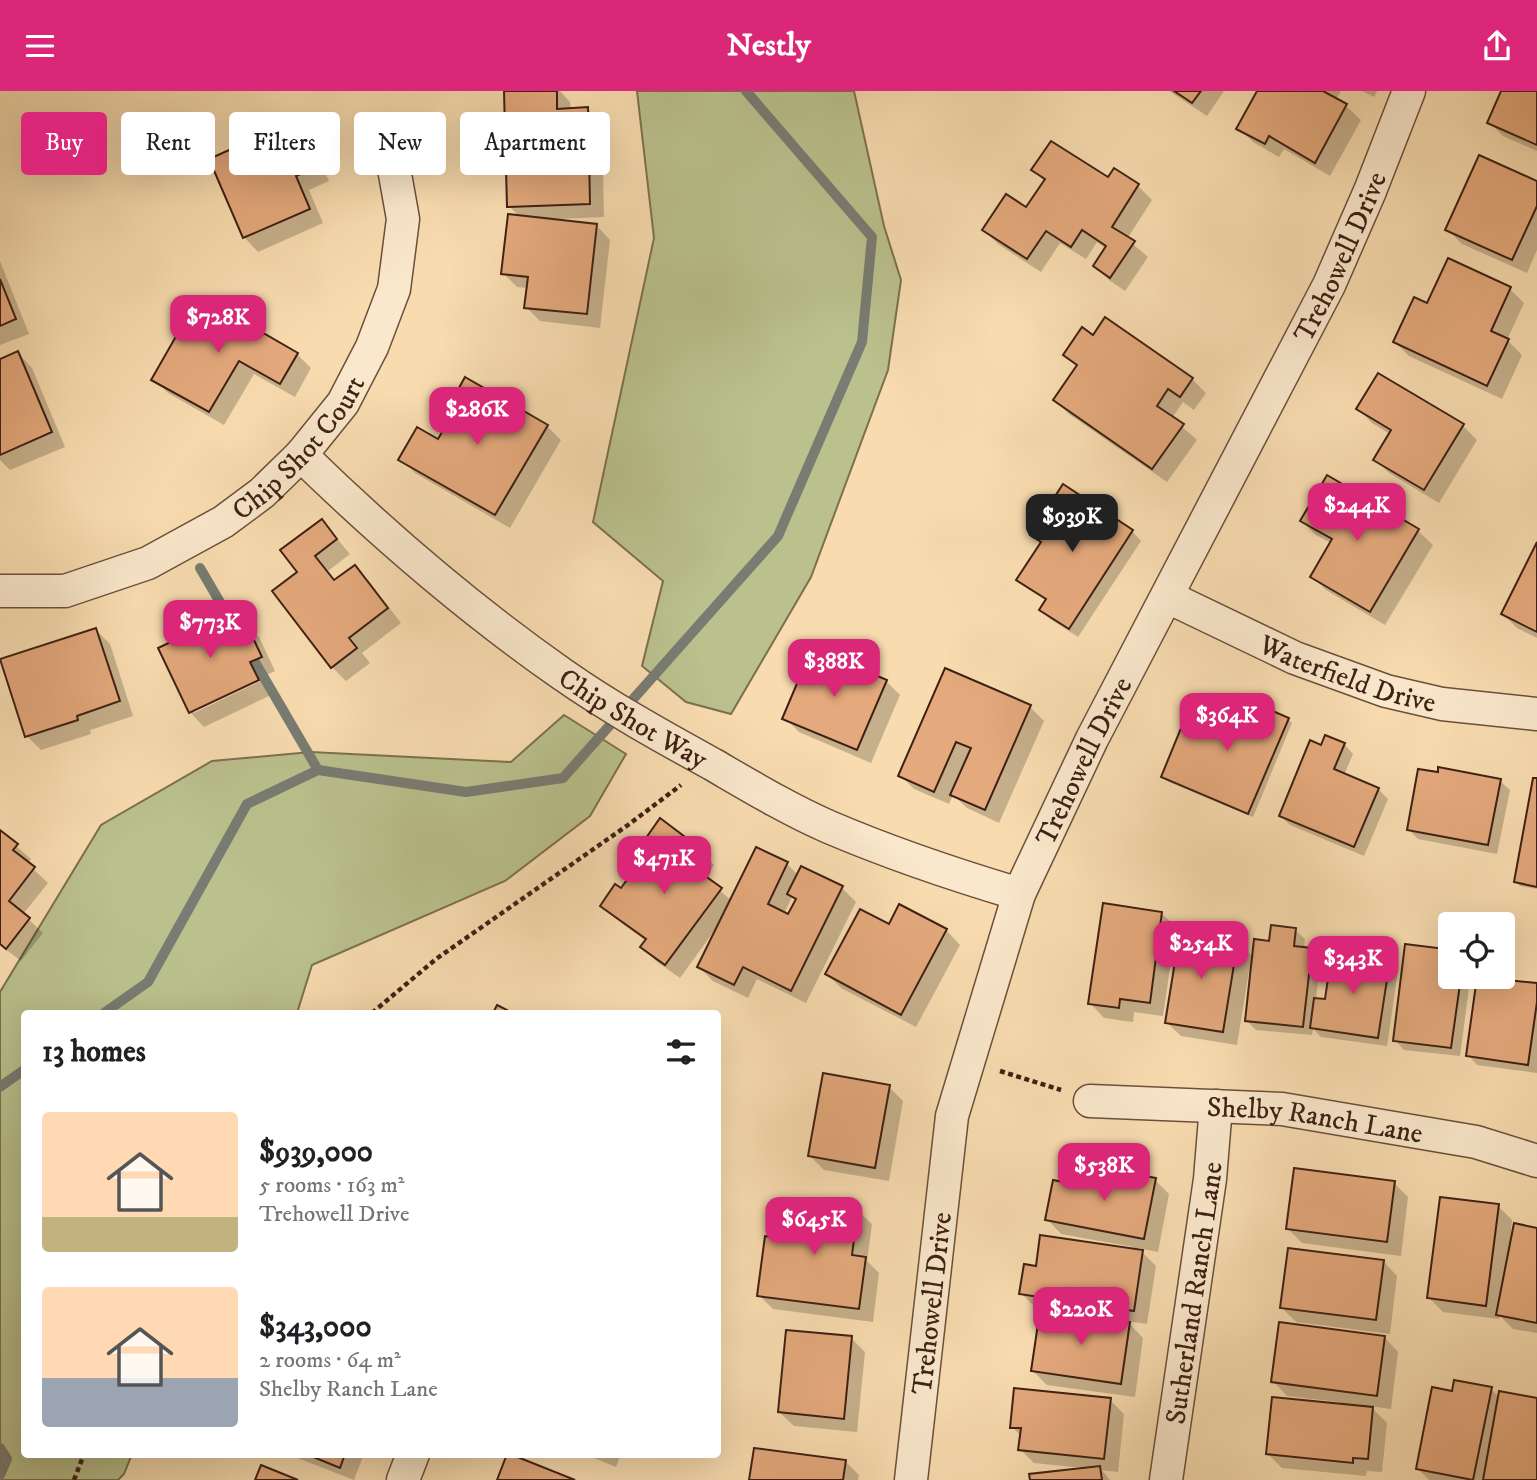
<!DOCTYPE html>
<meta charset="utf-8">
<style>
body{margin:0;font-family:"IM FELL DW Pica",serif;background:#f6f6f6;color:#202124;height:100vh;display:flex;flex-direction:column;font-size:26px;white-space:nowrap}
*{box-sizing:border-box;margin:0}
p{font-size:23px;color:#757577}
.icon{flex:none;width:38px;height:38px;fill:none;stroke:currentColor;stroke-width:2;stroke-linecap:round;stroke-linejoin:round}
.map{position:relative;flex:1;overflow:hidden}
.side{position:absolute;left:21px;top:919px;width:700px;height:448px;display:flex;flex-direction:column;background:#fff;border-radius:7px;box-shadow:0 7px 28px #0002}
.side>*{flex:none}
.banner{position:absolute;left:21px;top:21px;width:700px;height:63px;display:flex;gap:14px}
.fabs{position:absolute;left:1438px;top:821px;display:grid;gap:14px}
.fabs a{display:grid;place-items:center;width:77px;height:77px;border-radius:7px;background:#fff;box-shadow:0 7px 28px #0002;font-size:35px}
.price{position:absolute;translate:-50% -60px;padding:0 16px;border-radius:14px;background:#db2777;color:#fff;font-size:23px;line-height:46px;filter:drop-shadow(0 2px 4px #0008)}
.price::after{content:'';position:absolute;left:50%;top:42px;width:21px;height:16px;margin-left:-10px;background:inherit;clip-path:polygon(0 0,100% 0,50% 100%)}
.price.current{background:#222;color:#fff}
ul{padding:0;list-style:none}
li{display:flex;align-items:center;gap:21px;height:175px;padding:0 21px}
li span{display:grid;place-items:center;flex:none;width:196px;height:140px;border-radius:7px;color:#555}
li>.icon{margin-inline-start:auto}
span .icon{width:84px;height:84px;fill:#fffc;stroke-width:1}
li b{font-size:30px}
h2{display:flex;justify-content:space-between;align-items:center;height:84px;padding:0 21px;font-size:30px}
.tag{padding:0 24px;border-radius:7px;background:#fff;box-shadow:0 7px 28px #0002;font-size:24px;line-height:63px}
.tag.current{background:#db2777;color:#fff}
header{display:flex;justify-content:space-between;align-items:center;height:91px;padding:0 21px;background:#db2777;color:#fff;font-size:32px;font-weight:700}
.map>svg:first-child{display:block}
.green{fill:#bac18d;stroke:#7c7050;stroke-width:2}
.shadow{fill:#0003;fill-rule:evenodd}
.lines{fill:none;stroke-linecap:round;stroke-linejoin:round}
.stream{stroke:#787c73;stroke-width:10}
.building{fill:#e4a97c;stroke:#3e2014;stroke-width:2}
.street-casing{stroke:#6c4f3b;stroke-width:35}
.path{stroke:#3e2014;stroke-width:4.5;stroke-dasharray:5 3.5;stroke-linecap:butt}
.street{stroke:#fae8cc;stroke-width:32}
.labels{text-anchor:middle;stroke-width:5;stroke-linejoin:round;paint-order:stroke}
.street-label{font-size:28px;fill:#3e2014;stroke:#fae8cc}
</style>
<header><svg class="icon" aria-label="menu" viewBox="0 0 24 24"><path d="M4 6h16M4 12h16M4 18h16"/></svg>Nestly<svg class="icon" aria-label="share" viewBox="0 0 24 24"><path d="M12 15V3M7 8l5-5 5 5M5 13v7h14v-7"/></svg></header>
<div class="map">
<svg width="1537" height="1389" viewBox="0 0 1537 1389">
<rect width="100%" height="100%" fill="#f8dcb0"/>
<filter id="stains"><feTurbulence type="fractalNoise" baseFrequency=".00286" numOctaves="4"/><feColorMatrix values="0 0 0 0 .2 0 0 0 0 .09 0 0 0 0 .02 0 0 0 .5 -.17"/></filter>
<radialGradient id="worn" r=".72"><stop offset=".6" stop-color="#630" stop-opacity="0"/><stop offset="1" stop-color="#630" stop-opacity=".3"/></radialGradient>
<g class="green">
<polygon points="637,0 854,0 884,135 901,189 888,279 811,486 731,623 686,611 642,575 663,490 593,431 654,147"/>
<polygon points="564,624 626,663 590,725 505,790 312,874 297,922 24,922 24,1363 132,1363 124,1383 118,1389 0,1389 0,901 101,734 212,670 311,661 511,671"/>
</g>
<g class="shadow">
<polygon points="506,0 560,0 570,11 571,19 587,18 602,32 604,126 558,128 558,130 596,134 610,149 600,237 540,230 526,216 528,197 517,196 503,182 520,126 509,115"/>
<polygon points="1169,0 1224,0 1207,25"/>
<polygon points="1259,0 1341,0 1336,9 1346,15 1361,29 1330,85 1284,58 1279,66 1253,51 1239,37"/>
<polygon points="1362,0 1377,0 1374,6"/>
<polygon points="1503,0 1537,0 1537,60 1503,45 1489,31"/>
<polygon points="295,32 309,46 329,90 309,99 323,132 258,161 244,146"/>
<polygon points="1033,79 1109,89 1115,80 1138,95 1152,109 1127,148 1148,166 1125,200 1109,189 1095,175 1106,158 1097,151 1086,168 1060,152 1041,181 998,153 984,139 1027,119 1045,91"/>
<polygon points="1537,92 1537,159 1527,182 1462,153 1447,138"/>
<polygon points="0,170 29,243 0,254"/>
<polygon points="1510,198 1524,212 1507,249 1522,264 1502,308 1409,265 1395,251 1427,214"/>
<polygon points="199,208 297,263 311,277 295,306 254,283 224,334 168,302 154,288"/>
<polygon points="1093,246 1192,288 1206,302 1194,319 1183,311 1172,327 1197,349 1167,391 1069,323 1055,309 1078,276 1065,263"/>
<polygon points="18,262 32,277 65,356 10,379 0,369 0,270"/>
<polygon points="1358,318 1463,335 1477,349 1439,412 1389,382 1375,368 1390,343 1372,332"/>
<polygon points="445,326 547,335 561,349 510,437 415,382 401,368 438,351 450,331"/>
<polygon points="1328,386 1418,440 1433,454 1385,534 1326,499 1312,485 1331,452 1316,444 1302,430"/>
<polygon points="322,430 350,463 328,480 336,490 355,476 369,490 401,532 362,562 370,572 346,590 332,576 299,482"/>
<polygon points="1132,440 1141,450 1078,546 1050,528 1041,519 1047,510 1028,498 1018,489 1042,453 1033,444"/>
<polygon points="1537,455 1537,547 1517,537 1503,523"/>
<polygon points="207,515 221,529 227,541 245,532 259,546 275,580 194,618 194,622 265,588 271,604 204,636 190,621 194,541"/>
<polygon points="96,539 110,553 133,625 90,639 91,643 41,659 27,645"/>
<polygon points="946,579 1030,616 1044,630 999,732 967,717 953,704 949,713 914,698 900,684"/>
<polygon points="886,590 900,604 871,672 799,641 785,627"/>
<polygon points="1288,628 1292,632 1253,726 1167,690 1163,686"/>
<polygon points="1344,653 1353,663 1344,684 1378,698 1388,708 1364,765 1290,734 1281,725 1322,656"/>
<polygon points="1537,689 1537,798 1520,795 1516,791"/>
<polygon points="1500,690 1510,699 1497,763 1418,748 1408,738"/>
<path d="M660 730 700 760 714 774 705 787 732 810 757 758 787 773 798 784 842 797 856 811 806 912 757 888 748 907 713 890 699 876 716 841 714 840 680 887 656 870 642 856 646 850 616 828 602 814 621 800 660 788 674 769 648 747ZM792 806 796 810 789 826 784 823Z"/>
<polygon points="0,741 31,768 28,773 48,792 23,823 43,842 21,870 0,854"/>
<polygon points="1161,822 1176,836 1163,925 1134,921 1133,931 1104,927 1090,912"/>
<polygon points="946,839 960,854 916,936 841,897 827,883"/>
<polygon points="1295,839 1305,848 1304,858 1311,858 1320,868 1316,909 1326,910 1389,871 1398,880 1387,955 1321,946 1313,938 1312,944 1256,939 1247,930 1252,881 1249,880 1237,954 1181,945 1166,931 1237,851 1254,867 1270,851"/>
<polygon points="1445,860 1451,866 1451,886 1460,888 1469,897 1460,965 1404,959 1395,949"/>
<polygon points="1479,886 1537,894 1537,982 1477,974 1468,964"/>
<polygon points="889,996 903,1010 889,1090 824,1079 810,1065"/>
<polygon points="1155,1089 1169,1103 1158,1161 1138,1157 1156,1175 1147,1233 1127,1230 1143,1247 1135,1306 1047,1294 1033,1280 1042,1217 1035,1216 1021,1202 1037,1177 1133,1159 1133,1156 1061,1143 1047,1128 1090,1098"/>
<polygon points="1394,1092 1408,1106 1401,1165 1302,1152 1288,1138"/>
<polygon points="1498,1115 1512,1129 1511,1141 1537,1138 1537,1242 1513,1238 1500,1225 1499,1228 1443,1221 1429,1207"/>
<polygon points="857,1119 872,1133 867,1170 879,1182 873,1231 773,1218 759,1204 783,1149"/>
<polygon points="1383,1170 1397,1185 1390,1243 1296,1231 1282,1217"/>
<polygon points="1384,1246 1398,1261 1391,1318 1370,1315 1387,1332 1382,1381 1367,1380 1366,1385 1282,1377 1268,1363 1337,1314 1338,1311 1287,1305 1273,1290"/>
<polygon points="851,1247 865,1261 857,1341 794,1335 779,1321"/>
<polygon points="1491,1298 1500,1307 1537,1309 1537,1389 1429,1389 1418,1378 1453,1302"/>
<polygon points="1110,1309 1124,1323 1118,1381 1102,1379 1110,1389 1032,1389 1083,1377 1034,1372 1020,1358 1022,1346 1012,1336"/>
<polygon points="287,1363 364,1363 354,1389"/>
<polygon points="584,1363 621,1363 616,1376"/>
<polygon points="845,1370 859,1384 858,1389 751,1389"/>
</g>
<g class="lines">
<g class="stream">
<polyline points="200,477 318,679"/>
<polyline points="104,922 148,891 247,713 318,679 466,701 563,687 778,445 862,251 872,146 746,0"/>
<polyline points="0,996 24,979"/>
<polyline points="0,1357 7,1368 0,1384"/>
</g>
</g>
<g class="building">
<polygon points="504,0 557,0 557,18 588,16 590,113 507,116"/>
<polygon points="1174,0 1201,0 1192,12"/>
<polygon points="1257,0 1323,0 1347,13 1315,72 1269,45 1265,53 1236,38"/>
<polygon points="1501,0 1537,0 1537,54 1487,32"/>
<polygon points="296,29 316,76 296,85 310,118 243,147 209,68"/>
<polygon points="1051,50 1108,86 1114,77 1139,93 1112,136 1135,150 1110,187 1093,175 1106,155 1082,139 1071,156 1046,140 1027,168 982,139 1006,103 1026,116 1045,88 1031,79"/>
<polygon points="1479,64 1537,90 1537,115 1512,169 1445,139"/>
<polygon points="508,123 597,133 587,223 524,217 528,186 501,183"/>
<polygon points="1448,167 1511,196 1491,240 1509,248 1487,295 1393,251 1414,206 1427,212"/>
<polygon points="0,188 16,228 0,235"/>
<polygon points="199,205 298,262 280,293 239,270 209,321 151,289"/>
<polygon points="1105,226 1193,287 1180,306 1168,298 1157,315 1184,333 1152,378 1053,309 1077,274 1063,264 1082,236 1093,244"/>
<polygon points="18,260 52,341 0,364 0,268"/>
<polygon points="1378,282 1464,333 1424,399 1373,369 1391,339 1356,318"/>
<polygon points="465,286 548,334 495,424 398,369 417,336 438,348 449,329 443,326"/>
<polygon points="1327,384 1419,438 1370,521 1310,486 1332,448 1300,430"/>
<polygon points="1063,393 1133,439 1069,538 1039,519 1046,508 1016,489 1041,451 1030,444"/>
<polygon points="322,428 337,448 315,465 334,489 355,474 388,517 349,547 357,557 331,577 272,500 297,481 280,459"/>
<polygon points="1537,451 1537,541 1501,523"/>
<polygon points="207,512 221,541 245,530 262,566 250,571 259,589 189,622 158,557 192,541 184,524"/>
<polygon points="96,537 120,610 77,625 78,629 25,646 0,568"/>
<polygon points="812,557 887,589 857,659 782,628"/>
<polygon points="945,577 1031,614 985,719 950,704 971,657 956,651 934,701 898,685"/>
<polygon points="1233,603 1289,627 1248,723 1161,686 1188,620 1221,633"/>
<polygon points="1325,644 1345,652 1334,678 1379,697 1354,756 1279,725 1310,649 1321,654"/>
<polygon points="1438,676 1501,688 1488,754 1407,739 1418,678 1438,681"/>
<polygon points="1533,687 1537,687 1537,796 1514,791"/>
<polygon points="660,727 701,758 690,774 722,797 665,874 640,856 646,848 600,815 615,793 621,797 640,771 660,785 673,767 646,747"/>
<polygon points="0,739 18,753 13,759 35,776 9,810 30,827 6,858 0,853"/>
<polygon points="756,756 788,771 768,813 788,823 796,808 787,803 801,775 843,795 791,900 743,876 734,894 697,876"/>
<polygon points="1103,812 1162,821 1150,912 1120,908 1119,917 1088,913"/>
<polygon points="899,813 947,838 901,924 825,883 860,818 889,833"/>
<polygon points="1271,834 1296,837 1294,855 1312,857 1303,936 1245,930 1254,848 1269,850"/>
<polygon points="1180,840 1238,849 1223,941 1165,932"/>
<polygon points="1405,853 1446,858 1443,884 1461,886 1451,957 1393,950"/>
<polygon points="1332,861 1390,869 1378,947 1310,937 1314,907 1325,908"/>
<polygon points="1477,886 1537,892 1537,911 1528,974 1466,965"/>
<polygon points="497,914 513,922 493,922"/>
<polygon points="823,982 890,994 875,1077 808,1065"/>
<polygon points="1093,1075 1156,1087 1144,1148 1045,1129 1053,1089 1089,1096"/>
<polygon points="1294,1077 1395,1090 1387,1151 1286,1138"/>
<polygon points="1440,1106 1499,1113 1486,1215 1427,1207"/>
<polygon points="787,1108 858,1117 852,1164 866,1166 859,1218 757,1205 765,1145 781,1147"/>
<polygon points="1514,1132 1537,1137 1537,1232 1496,1224"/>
<polygon points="1040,1144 1143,1159 1134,1220 1019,1203 1024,1173 1036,1175"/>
<polygon points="1288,1157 1384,1169 1376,1229 1280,1217"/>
<polygon points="1040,1219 1130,1231 1121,1293 1031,1280"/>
<polygon points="1279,1231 1385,1245 1377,1305 1271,1291"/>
<polygon points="786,1239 852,1245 844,1328 778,1321"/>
<polygon points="1454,1289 1492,1296 1473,1389 1416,1378 1432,1296 1452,1300"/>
<polygon points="1014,1297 1111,1307 1104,1368 1018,1359 1021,1337 1010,1337"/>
<polygon points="1499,1300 1537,1307 1537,1389 1483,1389"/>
<polygon points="1272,1306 1373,1316 1368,1368 1353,1367 1353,1372 1266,1363"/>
<polygon points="754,1357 846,1369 843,1389 749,1389"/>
<polygon points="306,1363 345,1363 340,1377"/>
<polygon points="507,1363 510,1363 575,1389 497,1389"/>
<polygon points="261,1374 298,1389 255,1389"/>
<polygon points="1100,1375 1102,1389 1030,1389 1029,1383"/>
</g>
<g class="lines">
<defs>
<g id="street">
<path id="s1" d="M301 364C382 443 469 518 562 583 609 616 661 645 712 673 750 695 788 718 829 736 890 762 955 784 1019 803"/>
<path id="s2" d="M0 500H65L148 472 223 431 262 402 301 364 343 312 372 256 394 198 403 128 388 44"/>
<path id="s3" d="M1168 506 1295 567 1386 600 1442 613 1537 623"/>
<path id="s4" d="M1090 1010 1282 1018 1476 1051 1537 1070"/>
<polyline points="403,1389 413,1363"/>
<path id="s5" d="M911 1389 952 1025 1019 803 1092 648 1329 194 1370 100 1409 0"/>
<path id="s6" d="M1166 1389 1210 1088 1216 1015"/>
</g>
</defs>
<use href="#street" class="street-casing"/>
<g class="path">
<polyline points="372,922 436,868 628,734 681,694"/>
<polyline points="1000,980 1061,999"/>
<polyline points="74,1389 84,1363"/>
</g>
<use href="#street" class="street"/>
</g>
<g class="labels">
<g class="street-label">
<text dy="10" stroke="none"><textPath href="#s5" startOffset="1312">Trehowell Drive</textPath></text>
<text dy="10" stroke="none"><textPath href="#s2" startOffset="345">Chip Shot Court</textPath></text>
<text dy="10" stroke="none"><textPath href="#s3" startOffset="196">Waterfield Drive</textPath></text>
<text dy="10" stroke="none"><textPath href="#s1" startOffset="425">Chip Shot Way</textPath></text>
<text dy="10" stroke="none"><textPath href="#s5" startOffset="746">Trehowell Drive</textPath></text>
<text dy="10" stroke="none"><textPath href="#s4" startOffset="226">Shelby Ranch Lane</textPath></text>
<text dy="10" stroke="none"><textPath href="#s6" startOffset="189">Sutherland Ranch Lane</textPath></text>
<text dy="10" stroke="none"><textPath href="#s5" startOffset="178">Trehowell Drive</textPath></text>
</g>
</g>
<rect width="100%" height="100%" filter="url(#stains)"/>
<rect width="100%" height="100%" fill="url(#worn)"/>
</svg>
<div class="fabs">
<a><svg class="icon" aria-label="locate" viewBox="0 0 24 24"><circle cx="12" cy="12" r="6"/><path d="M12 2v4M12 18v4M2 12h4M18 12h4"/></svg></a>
</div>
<b class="price" style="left:218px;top:264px">$728K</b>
<b class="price" style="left:477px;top:356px">$286K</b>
<b class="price" style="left:1357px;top:452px">$244K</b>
<b class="price current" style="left:1072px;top:463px">$939K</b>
<b class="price" style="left:210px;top:569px">$773K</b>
<b class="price" style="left:834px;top:608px">$388K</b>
<b class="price" style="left:1227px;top:662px">$364K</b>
<b class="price" style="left:664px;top:805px">$471K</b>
<b class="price" style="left:1201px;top:890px">$254K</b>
<b class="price" style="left:1353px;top:905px">$343K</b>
<b class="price" style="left:1104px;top:1112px">$538K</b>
<b class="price" style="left:814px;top:1166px">$645K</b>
<b class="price" style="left:1081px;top:1256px">$220K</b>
<div class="banner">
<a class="tag current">Buy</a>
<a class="tag">Rent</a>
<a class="tag">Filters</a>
<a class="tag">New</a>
<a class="tag">Apartment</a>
</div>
<section class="side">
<h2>13 homes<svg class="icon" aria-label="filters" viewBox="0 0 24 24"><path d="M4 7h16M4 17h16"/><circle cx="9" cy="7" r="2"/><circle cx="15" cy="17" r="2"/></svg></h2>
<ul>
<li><span style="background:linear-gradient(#ffd9b3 75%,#c2b280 0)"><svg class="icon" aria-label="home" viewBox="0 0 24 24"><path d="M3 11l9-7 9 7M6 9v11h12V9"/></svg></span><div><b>$939,000</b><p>5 rooms · 163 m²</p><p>Trehowell Drive</p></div></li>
<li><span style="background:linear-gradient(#ffd9b3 65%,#9aa5b1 0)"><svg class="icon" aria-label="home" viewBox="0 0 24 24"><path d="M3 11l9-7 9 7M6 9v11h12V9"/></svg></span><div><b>$343,000</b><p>2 rooms · 64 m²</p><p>Shelby Ranch Lane</p></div></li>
</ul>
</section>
</div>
